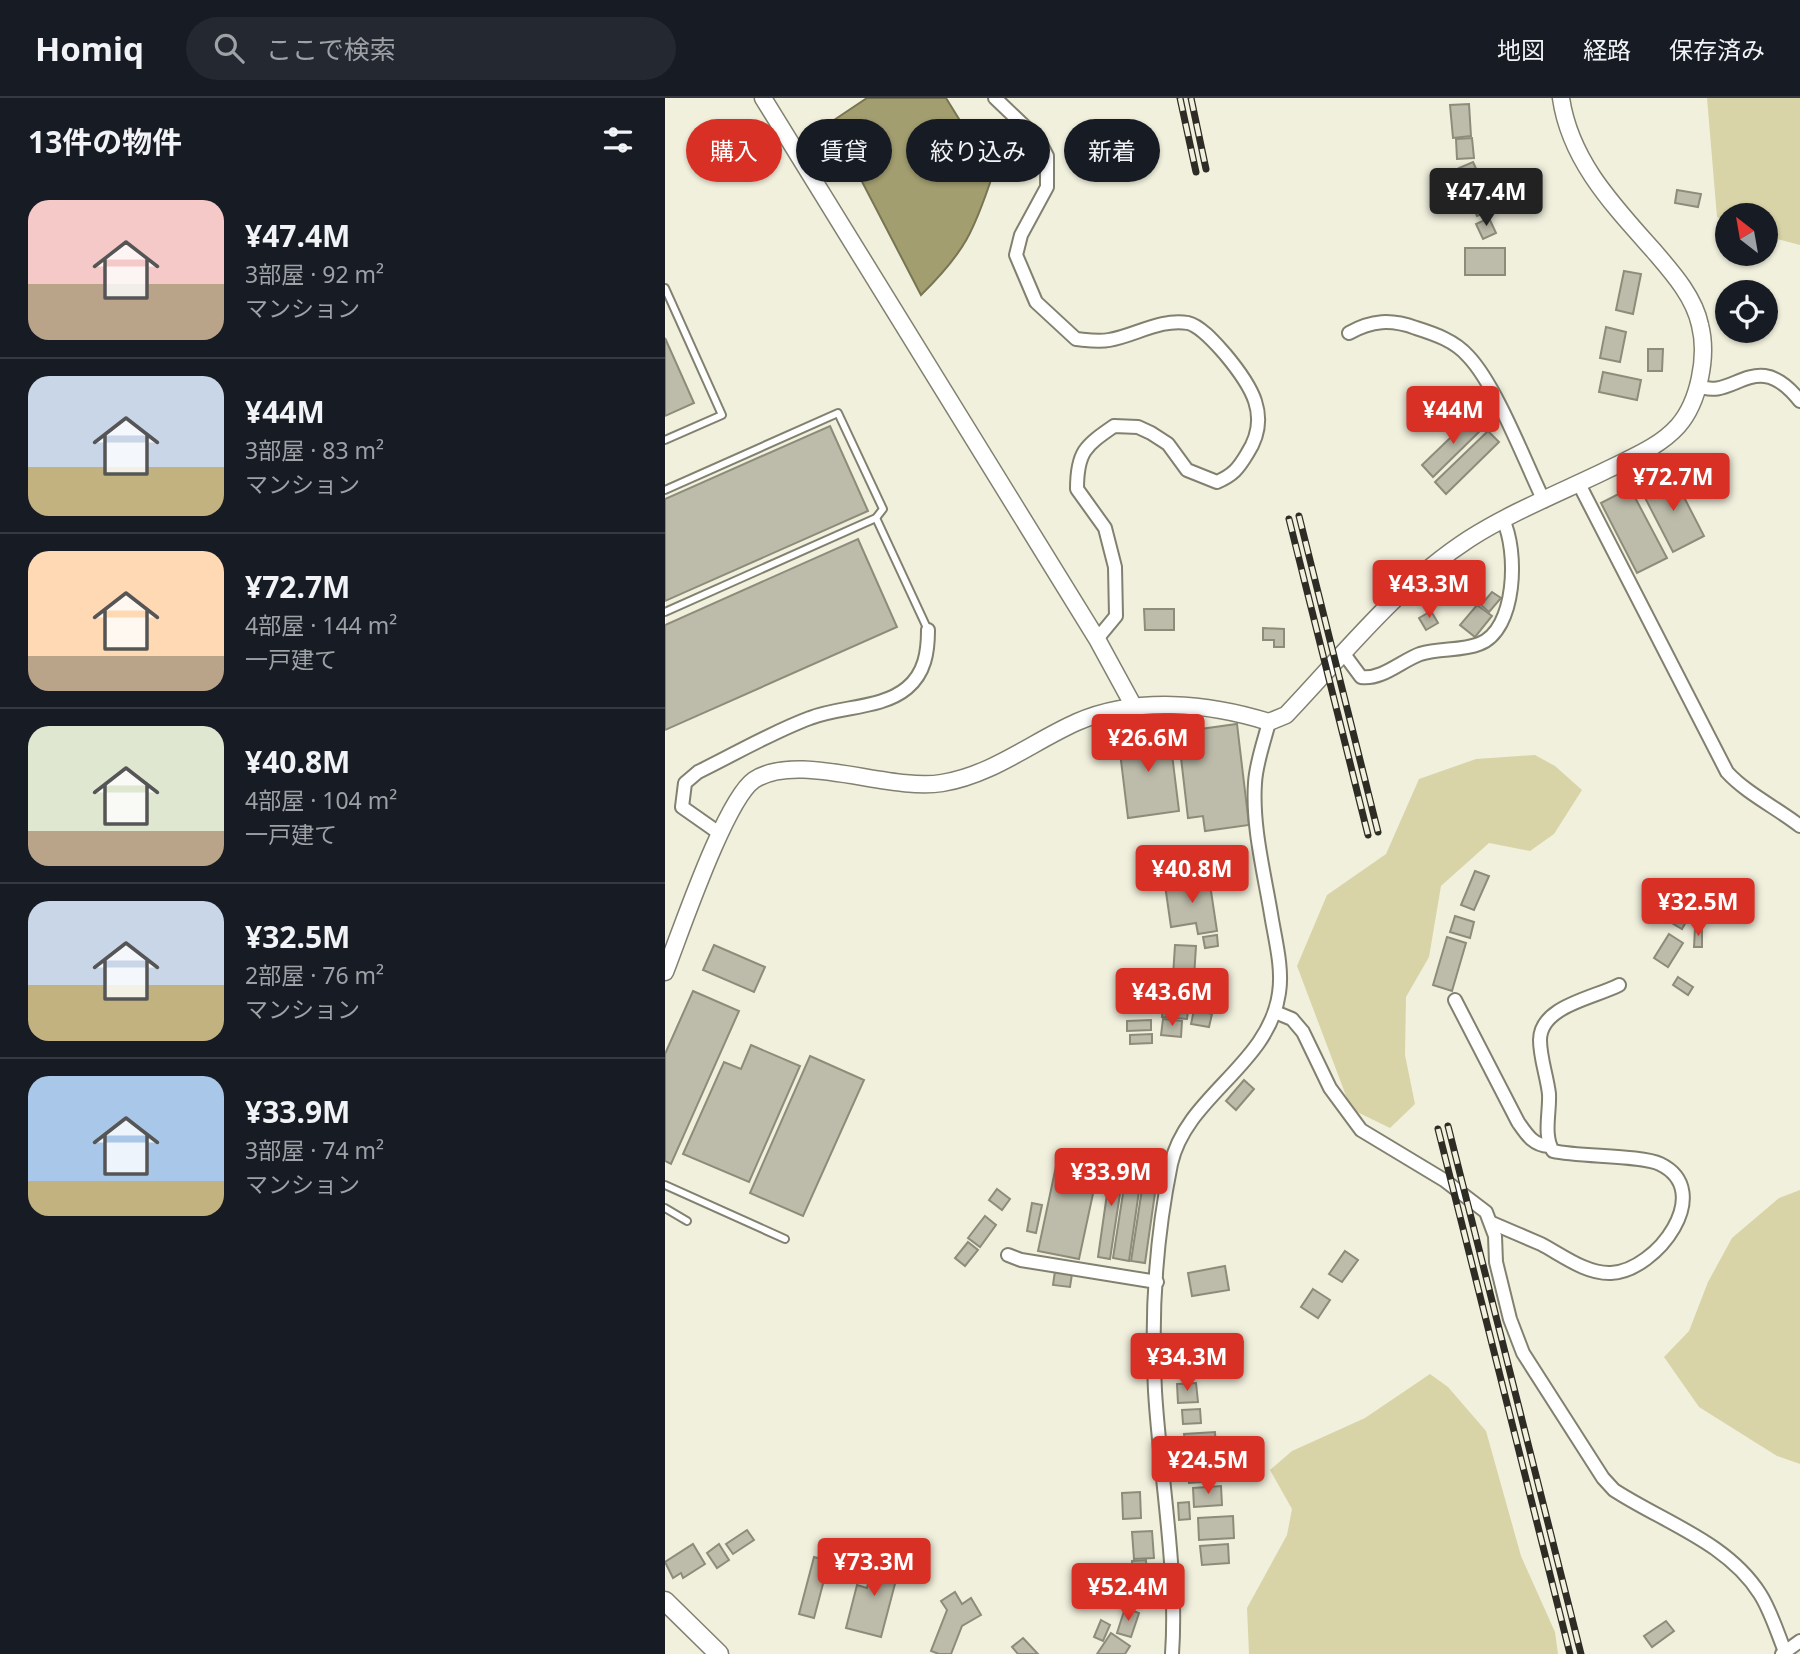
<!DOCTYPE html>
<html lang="ja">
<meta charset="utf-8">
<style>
body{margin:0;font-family:"Noto Sans","Noto Sans JP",sans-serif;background:#242831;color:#f1f3f6;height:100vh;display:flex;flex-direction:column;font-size:26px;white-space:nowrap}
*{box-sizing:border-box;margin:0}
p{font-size:23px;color:#9ea1a6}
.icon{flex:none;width:38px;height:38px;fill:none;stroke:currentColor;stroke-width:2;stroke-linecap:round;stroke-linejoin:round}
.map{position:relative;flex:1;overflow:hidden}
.sheet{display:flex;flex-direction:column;background:#171b24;width:665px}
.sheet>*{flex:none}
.hud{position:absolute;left:21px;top:21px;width:665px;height:63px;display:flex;gap:14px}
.needle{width:46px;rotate:329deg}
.fabs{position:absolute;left:1050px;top:105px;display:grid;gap:14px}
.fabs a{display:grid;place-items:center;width:63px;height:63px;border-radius:50%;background:#171b24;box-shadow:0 2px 5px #0004;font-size:35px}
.price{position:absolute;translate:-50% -60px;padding:0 16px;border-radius:7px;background:#d93025;color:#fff;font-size:23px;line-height:46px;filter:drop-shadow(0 2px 4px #0008)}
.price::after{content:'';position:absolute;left:50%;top:42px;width:21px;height:16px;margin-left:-10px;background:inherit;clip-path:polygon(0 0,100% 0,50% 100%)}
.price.on{background:#222;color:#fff}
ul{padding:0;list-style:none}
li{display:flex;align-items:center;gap:21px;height:175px;padding:0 28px}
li+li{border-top:2px solid #363941}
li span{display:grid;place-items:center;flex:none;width:196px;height:140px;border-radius:21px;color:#555}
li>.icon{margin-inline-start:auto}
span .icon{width:84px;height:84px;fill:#fffc;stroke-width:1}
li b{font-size:30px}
h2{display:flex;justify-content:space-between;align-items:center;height:84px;padding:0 28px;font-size:30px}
.chip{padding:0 24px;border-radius:32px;background:#171b24;box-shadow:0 2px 5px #0004;font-size:24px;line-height:63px}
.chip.on{background:#d93025;color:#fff}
header{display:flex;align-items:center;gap:42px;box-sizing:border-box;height:98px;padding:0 35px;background:#171b24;border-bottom:2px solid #363941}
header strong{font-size:33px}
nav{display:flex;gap:38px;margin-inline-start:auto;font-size:24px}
.search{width:490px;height:63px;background:#242831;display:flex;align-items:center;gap:18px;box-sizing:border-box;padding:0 24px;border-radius:38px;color:#9ea1a6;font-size:26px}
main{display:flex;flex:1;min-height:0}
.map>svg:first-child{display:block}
.green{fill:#d8d4a7}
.water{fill:#a29e70;stroke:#787553;stroke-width:2}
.building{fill:#bdbcaa;stroke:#8d8c7a;stroke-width:2}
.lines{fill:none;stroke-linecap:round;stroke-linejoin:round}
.lane-casing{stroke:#828170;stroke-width:10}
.street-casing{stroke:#828170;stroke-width:16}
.secondary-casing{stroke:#828170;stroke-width:19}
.primary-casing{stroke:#828170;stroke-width:21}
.lane{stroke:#fff;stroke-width:6}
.street{stroke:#fff;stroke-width:12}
.secondary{stroke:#fff;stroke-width:16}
.primary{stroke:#fff;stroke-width:18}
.rail-casing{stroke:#2d2d25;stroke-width:7}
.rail{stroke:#f1f0dd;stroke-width:4.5;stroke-dasharray:13;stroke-linecap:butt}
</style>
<header>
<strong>Homiq</strong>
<div class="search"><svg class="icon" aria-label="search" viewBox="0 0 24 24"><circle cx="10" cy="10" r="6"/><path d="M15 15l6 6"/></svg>ここで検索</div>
<nav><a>地図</a><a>経路</a><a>保存済み</a></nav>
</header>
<main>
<section class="sheet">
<h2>13件の物件<svg class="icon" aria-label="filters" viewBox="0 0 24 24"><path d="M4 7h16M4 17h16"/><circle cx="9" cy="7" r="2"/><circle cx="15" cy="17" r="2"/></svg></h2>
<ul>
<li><span style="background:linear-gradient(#f6c9c9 60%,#b9a48a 0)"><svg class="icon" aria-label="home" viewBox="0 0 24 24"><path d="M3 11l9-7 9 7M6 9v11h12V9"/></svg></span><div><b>¥47.4M</b><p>3部屋 · 92 m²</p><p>マンション</p></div></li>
<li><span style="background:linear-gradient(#c9d6e8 65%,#c2b280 0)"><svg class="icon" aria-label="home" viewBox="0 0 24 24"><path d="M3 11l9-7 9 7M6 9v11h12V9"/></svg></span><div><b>¥44M</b><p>3部屋 · 83 m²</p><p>マンション</p></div></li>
<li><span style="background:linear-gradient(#ffd9b3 75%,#b9a48a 0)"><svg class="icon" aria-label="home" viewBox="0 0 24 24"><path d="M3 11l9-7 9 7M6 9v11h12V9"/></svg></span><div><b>¥72.7M</b><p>4部屋 · 144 m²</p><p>一戸建て</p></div></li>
<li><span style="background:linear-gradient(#dfe7d0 75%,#b9a48a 0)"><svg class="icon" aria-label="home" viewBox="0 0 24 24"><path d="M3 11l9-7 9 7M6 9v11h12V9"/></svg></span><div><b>¥40.8M</b><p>4部屋 · 104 m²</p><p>一戸建て</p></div></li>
<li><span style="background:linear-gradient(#c9d6e8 60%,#c2b280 0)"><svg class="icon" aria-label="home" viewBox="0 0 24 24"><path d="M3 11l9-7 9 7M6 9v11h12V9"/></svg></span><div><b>¥32.5M</b><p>2部屋 · 76 m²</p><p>マンション</p></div></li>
<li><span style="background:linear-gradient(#a9c7e8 75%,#c2b280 0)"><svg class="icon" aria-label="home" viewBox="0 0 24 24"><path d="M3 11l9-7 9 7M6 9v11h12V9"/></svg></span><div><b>¥33.9M</b><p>3部屋 · 74 m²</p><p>マンション</p></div></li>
</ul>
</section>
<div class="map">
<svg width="1135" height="1556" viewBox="0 0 1135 1556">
<rect width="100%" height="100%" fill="#f1f0dd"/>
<g class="green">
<polygon points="1042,0 1135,0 1135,147 1101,138 1101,117 1062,117 1062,124 1052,119"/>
<polygon points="870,657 890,668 917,692 889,736 865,753 824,745 776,788 764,859 741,899 740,957 750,1006 725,1030 686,1011 632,868 662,797 721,756 754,681 811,661"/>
<polygon points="1135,1092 1135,1366 1112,1358 1034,1309 999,1259 1024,1233 1043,1184 1067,1140 1114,1100"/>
<polygon points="765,1276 783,1289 821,1333 856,1458 890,1534 893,1556 584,1556 582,1510 622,1437 627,1411 605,1372 627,1353 700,1320"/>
</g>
<path class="water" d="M202 0H281L328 76C309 133 300 154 256 197L166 24Z"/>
<g class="building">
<polygon points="804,6 806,38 788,40 785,7"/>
<polygon points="807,40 809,60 792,61 791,41"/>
<polygon points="808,64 813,75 798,81 794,70"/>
<polygon points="821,73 836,109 812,118 797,83"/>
<polygon points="1012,92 1036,96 1033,109 1010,105"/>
<polygon points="824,120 831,135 818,141 811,126"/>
<rect x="800" y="150" width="40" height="27"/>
<polygon points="959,173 976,176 968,216 951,212"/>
<polygon points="941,229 961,234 955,264 935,260"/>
<polygon points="0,240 29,305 0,318"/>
<polygon points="983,251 998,251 997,273 983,273"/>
<polygon points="938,274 976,282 972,302 934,294"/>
<polygon points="808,318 819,329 768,379 757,367"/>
<polygon points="165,328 203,413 0,503 0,401"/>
<polygon points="823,333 834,344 781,396 770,384"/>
<polygon points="1007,376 1039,438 1008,454 976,392"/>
<polygon points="965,390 1002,460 972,475 936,405"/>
<polygon points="193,441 232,529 0,632 0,527"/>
<polygon points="827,494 836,500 824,514 816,507"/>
<polygon points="812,507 827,518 810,539 795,527"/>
<polygon points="479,511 509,511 509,532 480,532"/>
<polygon points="766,513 773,525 761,532 754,520"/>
<polygon points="598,530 619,531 619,549 609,549 609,542 598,542"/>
<polygon points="572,626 584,727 540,733 538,718 523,720 513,634"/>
<polygon points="504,632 514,713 463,720 453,638"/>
<polygon points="810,773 824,778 809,812 796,807"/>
<polygon points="544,780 552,833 533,836 531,825 506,829 500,787"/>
<polygon points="1015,795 1032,804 1017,831 1000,821"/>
<polygon points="790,818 809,824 805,840 785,834"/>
<polygon points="1030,830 1037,830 1037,849 1029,849"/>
<polygon points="1004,836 1018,845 1003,869 989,860"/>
<polygon points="552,837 553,848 540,850 538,839"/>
<polygon points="782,839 801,845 787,893 768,887"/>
<polygon points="49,847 100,869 89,894 38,872"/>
<polygon points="510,847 531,848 528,895 507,894"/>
<polygon points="1013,879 1028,889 1023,897 1008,887"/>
<polygon points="28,893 74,913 6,1066 0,1063 0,956"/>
<polygon points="499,895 525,897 522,921 497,919"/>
<polygon points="529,912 547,916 544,929 526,926"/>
<polygon points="498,921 517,923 516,939 496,937"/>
<polygon points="486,922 486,932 462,933 462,923"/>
<polygon points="487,936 487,945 465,946 465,937"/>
<polygon points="86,947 135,968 84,1084 18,1056 59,964 76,971"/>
<polygon points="145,958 199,982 138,1118 85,1095"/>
<polygon points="579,982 589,991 571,1012 561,1003"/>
<polygon points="394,1054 435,1063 414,1161 373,1153"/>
<polygon points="447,1061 460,1063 445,1161 433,1159"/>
<polygon points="463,1063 478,1065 464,1163 448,1160"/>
<polygon points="481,1065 494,1067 480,1165 466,1163"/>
<polygon points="332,1091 345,1101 337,1112 324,1102"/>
<polygon points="367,1105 377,1107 371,1135 362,1133"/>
<polygon points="320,1118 331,1127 315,1149 303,1140"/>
<polygon points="303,1144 313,1152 300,1168 290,1160"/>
<polygon points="680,1153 693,1162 677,1184 664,1176"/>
<polygon points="560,1168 564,1192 527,1198 523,1175"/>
<polygon points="390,1173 407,1176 405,1189 388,1187"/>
<polygon points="648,1191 665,1202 653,1220 636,1209"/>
<polygon points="526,1238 554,1239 553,1260 526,1259"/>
<polygon points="564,1244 578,1244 577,1276 563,1276"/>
<polygon points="531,1285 533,1304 513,1305 512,1286"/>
<polygon points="535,1311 536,1325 518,1326 517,1312"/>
<polygon points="550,1334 551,1352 521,1353 519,1336"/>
<polygon points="549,1363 550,1383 524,1385 523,1365"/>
<polygon points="556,1388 557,1407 529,1409 528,1390"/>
<polygon points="475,1394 476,1420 458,1421 457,1395"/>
<polygon points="524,1404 525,1421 514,1422 513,1405"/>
<polygon points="568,1418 569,1440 534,1442 533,1420"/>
<polygon points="82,1432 89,1442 68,1456 61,1446"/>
<polygon points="487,1433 489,1460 469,1461 467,1434"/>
<polygon points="28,1446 40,1466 18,1480 16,1475 8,1480 0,1464"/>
<polygon points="54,1446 64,1462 52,1470 42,1455"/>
<polygon points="563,1446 564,1465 537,1467 535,1448"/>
<polygon points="210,1457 236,1463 216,1539 181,1530 192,1487 202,1490"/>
<polygon points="149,1459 164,1463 149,1520 134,1516"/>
<polygon points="481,1462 482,1487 469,1488 467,1463"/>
<polygon points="485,1491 486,1509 472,1509 471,1492"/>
<polygon points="290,1494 297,1506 306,1500 316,1517 297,1528 286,1556 274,1556 266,1553 282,1512 276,1503"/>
<polygon points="460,1510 474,1515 466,1539 452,1535"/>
<polygon points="436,1522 445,1527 438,1543 429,1539"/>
<polygon points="1001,1523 1009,1533 987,1549 979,1538"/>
<polygon points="446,1535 465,1548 460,1556 432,1556"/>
<polygon points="358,1540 373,1556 353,1556 347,1549"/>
</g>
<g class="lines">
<defs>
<g id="lane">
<polyline points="0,190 57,317 0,342"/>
<polyline points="0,392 173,315 218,411 211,420 0,514"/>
<polyline points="211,420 263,532"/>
<polyline points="0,1087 120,1141"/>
<polyline points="0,1110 22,1123"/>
</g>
<g id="street">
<path d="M330 0 373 41 382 58V89L356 137 351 157 371 204 411 241C422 242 433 244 444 242 469 238 496 220 523 225 536 228 551 246 560 256 586 287 607 318 582 356 573 371 568 377 552 384L522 372 503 346 486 335 473 329 449 328C420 348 412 354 412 391L440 430 450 469 451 518 432 541"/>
<path d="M684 235C707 222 726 221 751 230 770 236 790 243 803 258 831 287 860 364 879 403"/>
<path d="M1032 287C1068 306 1090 246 1135 303"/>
<path d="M914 386 1062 674C1081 695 1112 710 1135 728"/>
<path d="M679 556 696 579C717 582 736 563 755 556 775 550 796 553 814 546 852 532 853 452 838 422"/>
<path d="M54 735 17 709 20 685 33 674C70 656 107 634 145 620 175 608 217 611 242 590 260 575 263 554 263 532"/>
<path d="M790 902 853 1024C862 1037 868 1047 884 1048"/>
<path d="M610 914 627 921 638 934 665 990 696 1032 779 1082 821 1114 830 1138 831 1164 845 1221 858 1255 938 1380 949 1392C998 1424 1062 1444 1095 1496 1106 1513 1113 1537 1121 1556"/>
<path d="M827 1125C843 1132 860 1139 876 1146 897 1157 921 1176 946 1175 992 1173 1051 1093 995 1066 976 1057 914 1059 888 1053 878 1038 885 1014 884 996 882 978 875 960 875 942 875 908 929 900 954 887"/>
<polyline points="343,1157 356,1162 492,1184"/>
<path d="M507 1556C513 1472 495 1377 490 1293 486 1218 491 1139 506 1066 521 998 604 967 614 895 618 870 610 841 606 816 599 774 587 728 590 685 591 665 599 644 604 624"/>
<polyline points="1117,1556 1135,1543"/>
</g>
<g id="secondary">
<polyline points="98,0 432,541 468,607"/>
<path d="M0 874C15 836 60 702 89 682 133 653 225 694 277 685 327 677 367 644 412 624 472 598 543 605 604 624L621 617C679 556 733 487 804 441 848 413 899 393 946 370 970 358 995 348 1013 328 1034 304 1043 258 1035 227 1029 198 1006 173 988 152 947 106 905 62 896 0"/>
</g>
<polyline id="primary" points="0,1503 54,1556"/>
</defs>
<use href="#lane" class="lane-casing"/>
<use href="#street" class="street-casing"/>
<use href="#secondary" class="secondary-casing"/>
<use href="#primary" class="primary-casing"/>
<use href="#lane" class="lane"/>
<use href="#street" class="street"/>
<use href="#secondary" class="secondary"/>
<use href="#primary" class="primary"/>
<defs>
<g id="rail">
<polyline points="515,0 531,74"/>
<polyline points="526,0 541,71"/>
<polyline points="634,418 713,734"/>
<polyline points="624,421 703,737"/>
<polyline points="783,1028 916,1556"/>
<polyline points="773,1031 905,1556"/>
</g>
</defs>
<use href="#rail" class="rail-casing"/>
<use href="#rail" class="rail"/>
</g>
</svg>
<div class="fabs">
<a><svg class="needle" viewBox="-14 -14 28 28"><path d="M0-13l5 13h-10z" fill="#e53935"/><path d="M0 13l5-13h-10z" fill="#9ea1a6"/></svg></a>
<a><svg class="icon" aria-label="locate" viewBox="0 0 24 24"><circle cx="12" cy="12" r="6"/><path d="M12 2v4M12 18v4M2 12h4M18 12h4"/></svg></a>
</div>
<b class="price on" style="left:821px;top:130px">¥47.4M</b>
<b class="price" style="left:788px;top:348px">¥44M</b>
<b class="price" style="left:1008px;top:415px">¥72.7M</b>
<b class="price" style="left:764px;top:522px">¥43.3M</b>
<b class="price" style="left:483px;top:676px">¥26.6M</b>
<b class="price" style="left:527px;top:807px">¥40.8M</b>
<b class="price" style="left:1033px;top:840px">¥32.5M</b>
<b class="price" style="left:507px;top:930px">¥43.6M</b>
<b class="price" style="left:446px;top:1110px">¥33.9M</b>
<b class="price" style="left:522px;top:1295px">¥34.3M</b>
<b class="price" style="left:543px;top:1398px">¥24.5M</b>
<b class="price" style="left:209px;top:1500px">¥73.3M</b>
<b class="price" style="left:463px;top:1525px">¥52.4M</b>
<div class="hud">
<a class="chip on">購入</a>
<a class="chip">賃貸</a>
<a class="chip">絞り込み</a>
<a class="chip">新着</a>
</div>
</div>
</main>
